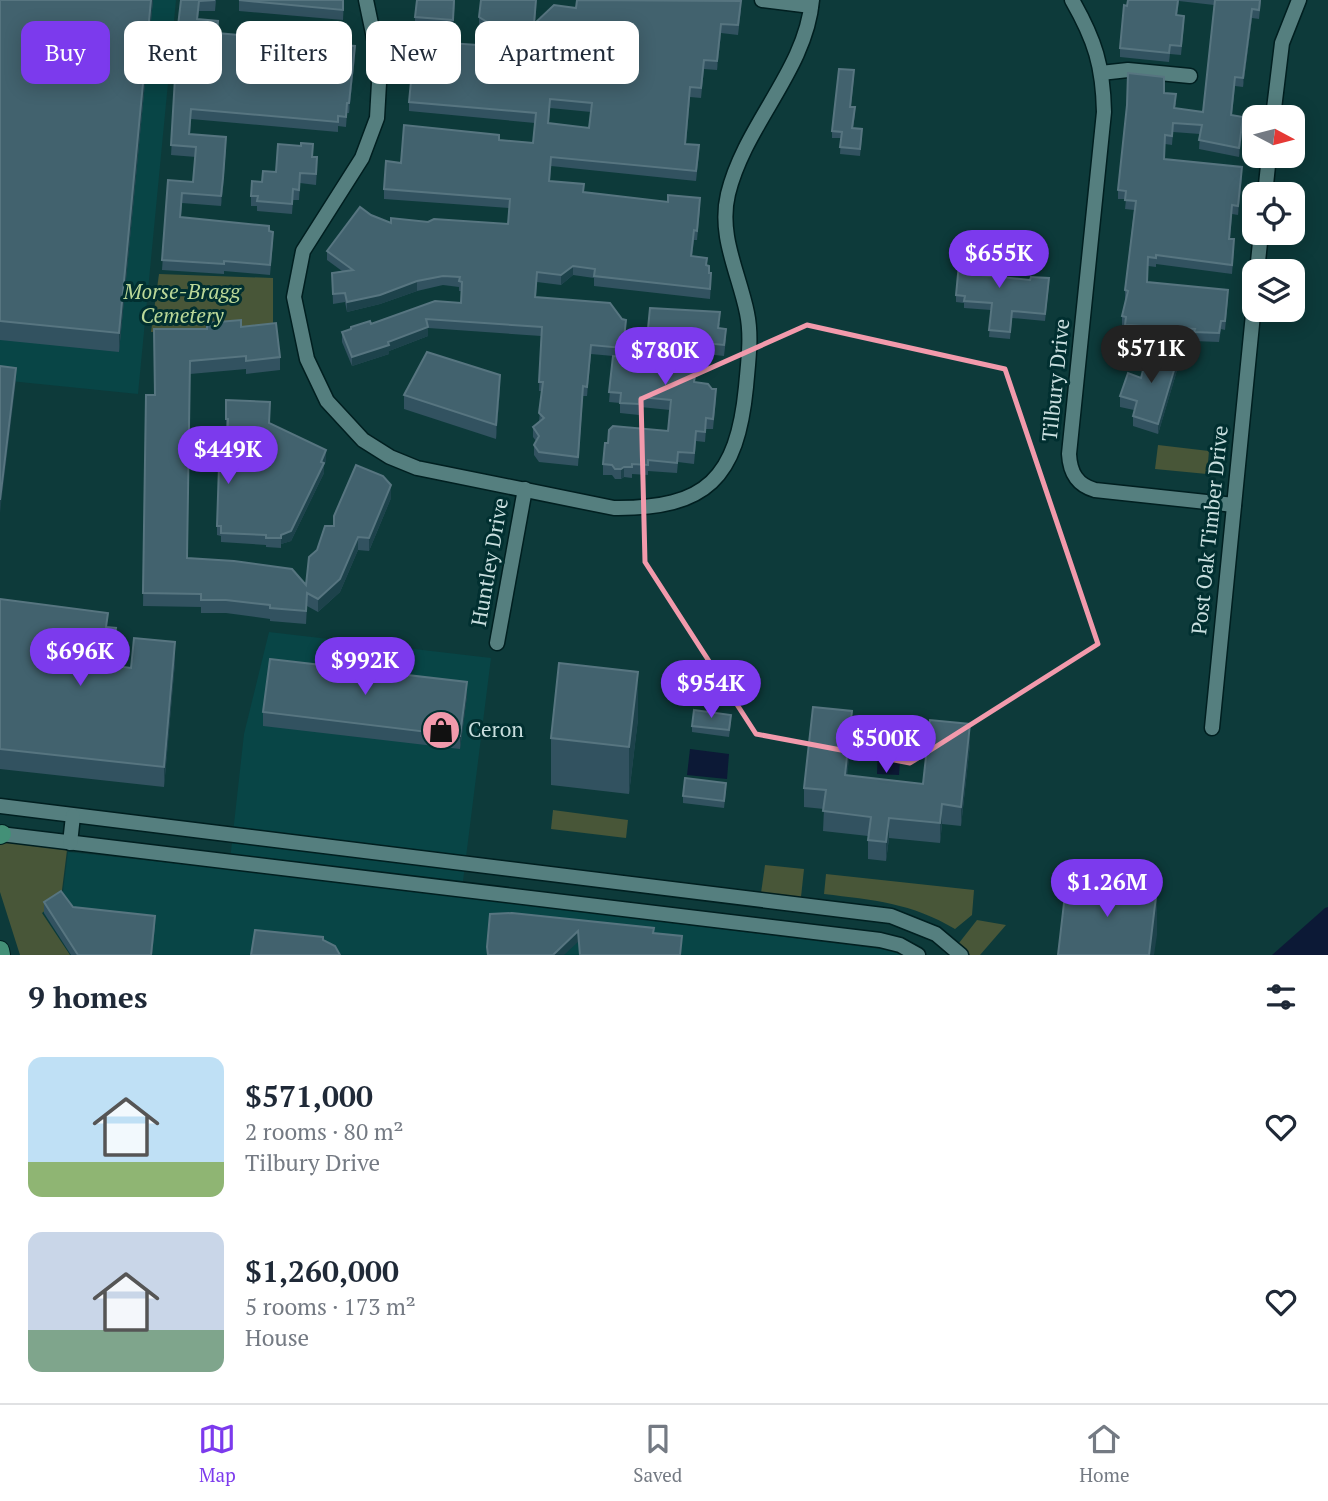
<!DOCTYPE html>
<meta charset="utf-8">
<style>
body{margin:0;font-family:"PT Serif",serif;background:#f2f2f3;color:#1f2937;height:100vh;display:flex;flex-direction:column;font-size:26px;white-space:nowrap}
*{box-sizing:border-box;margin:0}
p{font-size:23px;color:#747a83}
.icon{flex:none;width:38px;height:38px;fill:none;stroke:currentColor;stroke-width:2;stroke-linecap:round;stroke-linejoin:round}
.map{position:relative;height:955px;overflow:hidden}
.panel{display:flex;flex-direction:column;background:#fff;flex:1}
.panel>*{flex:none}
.banner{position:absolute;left:21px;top:21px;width:700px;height:63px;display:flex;gap:14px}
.needle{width:46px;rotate:97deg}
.fabs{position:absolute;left:1242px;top:105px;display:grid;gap:14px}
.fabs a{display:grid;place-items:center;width:63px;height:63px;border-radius:14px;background:#fff;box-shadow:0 4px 18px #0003;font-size:35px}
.price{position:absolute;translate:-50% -60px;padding:0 16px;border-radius:24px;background:#7c3aed;color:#fff;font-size:23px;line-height:46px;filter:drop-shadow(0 2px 4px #0008)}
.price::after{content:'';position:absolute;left:50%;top:42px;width:21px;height:16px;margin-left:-10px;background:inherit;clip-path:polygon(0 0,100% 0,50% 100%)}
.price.selected{background:#222;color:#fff}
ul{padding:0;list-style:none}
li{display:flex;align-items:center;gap:21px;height:175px;padding:0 28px}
li span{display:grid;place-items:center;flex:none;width:196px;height:140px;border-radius:14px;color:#555}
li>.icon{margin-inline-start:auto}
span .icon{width:84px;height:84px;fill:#fffc;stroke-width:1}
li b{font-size:30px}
h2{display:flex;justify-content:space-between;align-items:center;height:84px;padding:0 28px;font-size:30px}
.tag{padding:0 24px;border-radius:14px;background:#fff;box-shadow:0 4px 18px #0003;font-size:24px;line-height:63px}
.tag.selected{background:#7c3aed;color:#fff}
.tabs{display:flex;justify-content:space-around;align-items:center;height:98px;border-top:2px solid #e0e1e3;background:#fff;font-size:19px;color:#747a83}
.tabs a{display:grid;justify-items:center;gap:4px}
.tabs .selected{color:#7c3aed}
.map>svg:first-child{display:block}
.built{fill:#084546}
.green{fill:#485638}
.water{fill:#0c1936}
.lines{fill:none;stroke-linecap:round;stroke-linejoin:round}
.minor-casing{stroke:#001f20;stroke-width:17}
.major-casing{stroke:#001f20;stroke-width:20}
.minor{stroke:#557f7f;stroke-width:14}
.major{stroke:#439077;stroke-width:18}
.wall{fill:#325260;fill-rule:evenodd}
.shaded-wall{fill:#1d424b}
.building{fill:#42626e;stroke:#577580;stroke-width:2;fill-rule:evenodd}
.marked{fill:none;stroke:#f29aac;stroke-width:5;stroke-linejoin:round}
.labels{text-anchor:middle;stroke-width:6;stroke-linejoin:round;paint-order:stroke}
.park-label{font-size:21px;font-style:italic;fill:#bbd898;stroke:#012f30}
.street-label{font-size:21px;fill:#c8dede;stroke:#012f30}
.poi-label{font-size:21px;fill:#c8dede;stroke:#012f30;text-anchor:start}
</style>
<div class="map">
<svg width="1328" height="955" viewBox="0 0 1328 955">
<rect width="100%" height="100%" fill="#0d3a3a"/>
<g class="built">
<polygon points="0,0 176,0 138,394 0,380"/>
<polygon points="269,632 491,658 461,897 897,951 903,955 71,955 43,912 62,899 68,852 229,869 244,734"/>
</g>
<g class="green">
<polygon points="159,274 273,278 273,328 151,332"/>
<polygon points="1158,445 1209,451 1207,474 1155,469"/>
<polygon points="553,810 628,820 626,838 551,829"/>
<polygon points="2,842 67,850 61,898 42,913 70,955 20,955 0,892 0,843"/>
<polygon points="765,865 804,869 801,897 761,893"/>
<path d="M826 874 974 890 972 915 955 929C912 903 873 900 824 894Z"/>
<polygon points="977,920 1006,925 980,955 970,955 959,943"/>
</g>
<g class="water">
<polygon points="878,746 901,747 899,775 877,774"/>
<polygon points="690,749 729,754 727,779 687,775"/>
<polygon points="1328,907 1328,955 1272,955 1325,908"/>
</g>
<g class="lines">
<defs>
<g id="minor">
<path d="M366 0 375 43 379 83 377 118 362 158 303 251 294 297 307 359 327 401 363 440 390 457 417 468 614 508C707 509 737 478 746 387 748 363 752 337 747 313 739 273 718 236 728 194 745 124 806 70 812 0"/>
<polyline points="762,0 811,6"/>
<path d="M1072 0C1095 40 1103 66 1104 112L1069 454C1070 473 1077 485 1095 490L1234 505"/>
<polyline points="1101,73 1128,70 1190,76"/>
<polyline points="1273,117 1282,43 1299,0"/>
<polyline points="1265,194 1269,156"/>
<polyline points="1257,271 1261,233"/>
<polyline points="497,643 525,489"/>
<polyline points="1212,728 1255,294"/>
<polyline points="0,806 891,916 936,934 961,955"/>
<polyline points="0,834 880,940 900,945 918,955"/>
<polyline points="70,843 73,816"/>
</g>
<g id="major">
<polyline points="0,835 2,834"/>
<polyline points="0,950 1,955"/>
</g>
</defs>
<use href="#minor" class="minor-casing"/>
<use href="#major" class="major-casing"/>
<use href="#minor" class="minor"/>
<use href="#major" class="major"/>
</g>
<g class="wall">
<polygon points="0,0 153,0 119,352 0,340"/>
<polygon points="181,0 216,0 215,11 199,11 198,19 218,33 250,36 313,38 342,45 355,57 349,113 347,113 346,127 338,126 338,132 191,119 190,135 226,147 223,188 221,206 182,203 181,217 269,231 273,242 270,275 224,271 224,274 162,270 168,180 193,182 196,157 171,155 176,71 174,71 174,61"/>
<polygon points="239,0 344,0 343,20 239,11"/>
<polygon points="455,0 453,27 415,24 415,17"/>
<polygon points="1128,0 1261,0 1259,19 1252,18 1243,87 1235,86 1232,115 1243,126 1239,157 1199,149 1200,134 1173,132 1172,145 1165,144 1164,159 1242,176 1238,215 1232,214 1230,239 1234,248 1232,274 1156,264 1156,267 1148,266 1147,282 1228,299 1225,330 1221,329 1219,342 1194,341 1194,338 1125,334 1125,326 1122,325 1122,316 1126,299 1125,299 1125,290 1134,210 1125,209 1126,199 1118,199 1118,190 1164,93 1176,103 1175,108 1203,112 1214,5 1179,1 1177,16 1184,25 1181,55 1170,54 1169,62 1120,57 1120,48"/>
<path d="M536 8 535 23 576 8 741 10 738 35 721 33 717 70 704 69 701 98 690 97 686 144 699 154 696 181 551 166 550 181 584 192 700 208 697 240H694L692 257 707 265 711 283 710 299 594 286V278L573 275 561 285 537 282 536 297 626 329 623 357 645 359 720 323 719 328 726 339 724 356 705 354 703 366H697L695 382 716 399 713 429H706L705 442 696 441 694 464 678 462 677 473 648 471V475L632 474V478L624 477 621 479H615L612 475H603V464L608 443 668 431 670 410 640 407 639 415 620 413V403L609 402 613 356 591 354 587 396H583L578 466 539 462 534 455V445L536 441 533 437V427L539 422 542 391H539L541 336 428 328V336L389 351V354L352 366 342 342V332L351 329V327L371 324 461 303 462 291H459V287L443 285 417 291 380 304 347 312 345 302 333 304 332 273 342 271 327 260V251L371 215 391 223 428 222 508 224 509 208 384 199V189L401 163 499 140 533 143 535 123 409 111V102L419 72 521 58 519 80 542 82 543 64 537 57H530L531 35 487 32 479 27V17ZM550 108 591 112 589 128 549 123Z"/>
<polygon points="854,77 851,107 855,114 853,129 862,136 860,156 840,154 841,138 832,138 832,131"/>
<polygon points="313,157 317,168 316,185 300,183 299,200 293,200 292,214 257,211 257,206 251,206 251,196 262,182"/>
<polygon points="984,252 981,275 1049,285 1045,321 1012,318 1010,339 989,337 991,310 964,308 964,303 956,302 956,295"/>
<polygon points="241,327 280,357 280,370 246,374 246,369 190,374 187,558 306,585 317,550 334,526 391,498 369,551 358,550 340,592 318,612 307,606 306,624 270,621 270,619 226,613 201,613 201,607 143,606 146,395 155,395 207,329"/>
<polygon points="1178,367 1158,434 1133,426 1133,416 1134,410 1120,407 1120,396 1141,378"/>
<polygon points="500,389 496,439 404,409 404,395"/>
<polygon points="226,400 269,423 326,460 324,465 324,473 291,541 281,544 281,548 266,547 266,545 221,542 221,536 217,535 217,526 226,466 228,429 226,428"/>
<polygon points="0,599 108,627 116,648 114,663 111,665 131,668 175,662 164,787 0,769"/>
<polygon points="467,696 460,749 263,726 263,712"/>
<polygon points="638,719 629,794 551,785 551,738"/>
<polygon points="731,722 729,737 692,732 692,726"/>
<polygon points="852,731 847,775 923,784 970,744 961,826 942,824 940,843 889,838 886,861 868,859 868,836 823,831 824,809 804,807 804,788"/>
<polygon points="726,790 724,808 683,803 683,796"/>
<polygon points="44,902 155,926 152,955 71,955 44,913"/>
</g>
<g class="shaded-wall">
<polygon points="151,0 153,0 119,352 119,333"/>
<polygon points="1252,9 1252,18 1243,87 1243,78"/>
<polygon points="721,24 721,33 717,70 717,61"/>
<polygon points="355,46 355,57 349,113 349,103"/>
<polygon points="690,87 690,97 685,153 685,144"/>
<polygon points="1243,117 1243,126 1239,157 1239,148"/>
<polygon points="226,137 223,188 221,206 221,196"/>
<polygon points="1242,167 1242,176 1238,215 1238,206"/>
<polygon points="573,266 573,275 561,285 561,275"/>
<polygon points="417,281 417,291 380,304 347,312 347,302"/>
<polygon points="428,327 428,336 389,351 389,354 352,366 352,357 388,342"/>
<polygon points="591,345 591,354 587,396 587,387"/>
<polygon points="1178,357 1178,367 1158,434 1158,424"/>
<polygon points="16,368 16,381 0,513 0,500"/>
<polygon points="500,375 500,389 496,439 496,425"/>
<polygon points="326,450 326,460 324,465 324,473 291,541 281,544 281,535"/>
<polygon points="624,467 624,477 621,479 621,469"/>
<polygon points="391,485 391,498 369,551 369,538"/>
<polygon points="358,537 358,550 340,592 318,612 318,599"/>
<polygon points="116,628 116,648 114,663 84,682 84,662"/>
<polygon points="175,642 175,662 164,787 164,767"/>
<polygon points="638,672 638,719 629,794 629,747"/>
<polygon points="467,682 467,696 460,749 460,736"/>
<polygon points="852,711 852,731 845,795 845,775"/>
<polygon points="970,724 970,744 961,826 961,807"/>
<polygon points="942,804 942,824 940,843 940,823"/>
<polygon points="889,818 889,838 886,861 886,842"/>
<polygon points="1157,888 1157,935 1154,955 1149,955"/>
<polygon points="155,916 152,955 151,955"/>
<polygon points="578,931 578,942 564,955 553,955"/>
</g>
<g class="building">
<polygon points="0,0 151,0 119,333 0,321"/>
<polygon points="181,0 215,0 199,1 197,19 218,21 217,33 250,36 251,25 284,28 313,32 312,38 342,41 341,45 355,46 349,103 347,103 346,117 338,116 338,122 191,109 189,134 226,137 223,178 221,196 182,193 180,217 269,226 269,231 273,232 270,265 224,261 224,264 162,260 168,180 193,182 196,147 171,145 176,61 174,61"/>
<polygon points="239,0 343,0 343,10"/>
<polygon points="417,0 454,0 453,20 415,17"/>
<path d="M481 0H536L534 24 554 5 576 8 577 0 741 1 738 25 721 24 717 61 704 60 701 88 690 87 685 144 699 145 696 171 551 157 549 181 584 184 583 192 668 202V195L700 198 697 231 694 230 691 256 707 258 706 265 709 266V273H711L710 289 594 276 595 269 573 266 561 275 537 272 535 297 610 303 622 319 626 320 623 348 591 345 587 387 583 386 578 457 539 452 534 445 539 436 533 427 544 418 539 413 543 382H539L542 327 426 319 428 327 388 342 389 345 352 357 342 332 351 329V327L370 321 371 324 435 301 461 303 462 282 459 281 460 277 443 276 417 281 380 295 347 302 345 293 333 294 332 273 353 270 327 251 360 207 371 215 391 223V218L428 222 434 219 508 224 510 199 384 189 386 161 401 163 404 125 499 135V140L533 143 536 113 409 102 412 71 419 72 421 41 521 48 519 80 542 82 544 56 537 48 530 47 532 26 487 22 479 17ZM550 99 592 103 589 128 548 123Z"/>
<polygon points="1128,0 1178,0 1176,15 1184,16 1181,46 1170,45 1169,53 1120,48 1124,5 1127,6"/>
<polygon points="1215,0 1260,0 1259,10 1252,9 1243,78 1235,77 1231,115 1243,117 1239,148 1199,140 1202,125 1173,123 1172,136 1165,135 1164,159 1242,167 1238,206 1232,205 1229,239 1234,239 1232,265 1156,255 1156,258 1148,257 1147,282 1228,290 1225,321 1221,321 1219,333 1194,332 1195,329 1125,325 1126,317 1122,316 1128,291 1125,290 1136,201 1125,200 1126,191 1118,190 1127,105 1128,73 1164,77 1164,93 1176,94 1174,108 1203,112"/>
<polygon points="839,69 854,70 850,107 855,107 852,128 862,129 860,149 840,147 842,132 832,131"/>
<polygon points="301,143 313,144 312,157 317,157 316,174 300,173 299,190 293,189 292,204 257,201 258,196 251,196 252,181 262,182 263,171 276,172 278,144 301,146"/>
<polygon points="961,243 984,245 981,275 1030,280 1031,277 1049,278 1045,314 1012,311 1010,332 989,330 992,303 964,301 965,296 956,295"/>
<polygon points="650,308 720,312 718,328 726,329 724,345 705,343 703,356 697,355 694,382 708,384 712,389 716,389 713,419 706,418 705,432 696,431 694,453 678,452 677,463 648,460 648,465 632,464 632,467 624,467 621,469 615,469 612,465 603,464 605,443 608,443 609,430 613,426 668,431 671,400 640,397 639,404 620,403 621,393 609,392 613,356 645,359"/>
<polygon points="241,320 241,327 276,323 280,357 246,361 246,356 190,361 187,558 234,561 292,569 306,585 309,557 317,550 325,526 334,526 334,516 356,465 383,476 391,485 369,538 358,537 340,579 318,599 307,593 306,611 270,608 270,605 226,600 201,600 201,594 143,593 146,395 155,395 154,329 207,329 207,323"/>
<polygon points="1149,347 1178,357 1158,424 1133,416 1137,401 1120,396 1128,373 1141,378"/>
<polygon points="427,352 500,375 496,425 404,395"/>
<polygon points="0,366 16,368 0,500"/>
<polygon points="226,400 270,402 269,423 326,450 321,462 324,463 291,531 281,535 281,538 266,538 266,535 221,533 221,526 217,526 219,466 226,466 228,419 226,419"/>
<polygon points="0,599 108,613 106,627 116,628 114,643 84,662 131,668 134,638 175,642 164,767 0,749"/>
<polygon points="270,659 467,682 460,736 263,712"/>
<polygon points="559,663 638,672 629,747 551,738"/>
<polygon points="813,707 852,711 845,775 923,784 930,720 970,724 961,807 942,804 940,823 889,818 886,842 868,840 871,817 823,811 826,790 804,788"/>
<polygon points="694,710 731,715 729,730 692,726"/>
<polygon points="685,778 726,783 724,801 683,796"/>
<polygon points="1067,877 1157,888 1149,955 1058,955"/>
<polygon points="61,891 73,907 155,916 151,955 78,955 44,902"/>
<polygon points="512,913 654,928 653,933 682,936 680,955 580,955 578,931 553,955 488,955 487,947 490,914"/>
<polygon points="255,930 323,937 323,940 335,946 340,955 251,955"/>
</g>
<path class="marked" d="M807 325 1005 369 1098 644 910 763 756 734 645 562 641 399Z"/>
<defs>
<symbol id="shop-disc" viewBox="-11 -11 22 22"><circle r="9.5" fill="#f29aac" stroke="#012f30"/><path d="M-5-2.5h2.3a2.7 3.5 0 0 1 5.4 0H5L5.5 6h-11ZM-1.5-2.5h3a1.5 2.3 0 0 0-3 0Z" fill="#111"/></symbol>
</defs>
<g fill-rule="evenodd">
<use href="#shop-disc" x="419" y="708" width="44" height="44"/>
</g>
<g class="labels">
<g class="park-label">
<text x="182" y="299">Morse-Bragg<tspan x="182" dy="24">Cemetery</tspan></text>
</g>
<g class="street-label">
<text transform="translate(1056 380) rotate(-84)" y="7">Tilbury Drive</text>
<text transform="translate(1210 530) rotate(-84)" y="7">Post Oak Timber Drive</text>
<text transform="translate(490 562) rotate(-80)" y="7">Huntley Drive</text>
</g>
<g class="poi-label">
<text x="468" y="737">Ceron</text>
</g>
</g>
</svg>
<div class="fabs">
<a><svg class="needle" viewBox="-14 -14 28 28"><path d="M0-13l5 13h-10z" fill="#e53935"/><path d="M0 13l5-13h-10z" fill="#747a83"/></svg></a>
<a><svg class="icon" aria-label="locate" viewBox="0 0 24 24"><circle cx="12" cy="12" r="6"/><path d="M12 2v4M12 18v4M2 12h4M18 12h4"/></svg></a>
<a><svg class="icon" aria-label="layers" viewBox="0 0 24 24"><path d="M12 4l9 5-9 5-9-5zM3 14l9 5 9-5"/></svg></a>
</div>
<b class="price" style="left:999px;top:290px">$655K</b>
<b class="price selected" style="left:1151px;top:385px">$571K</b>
<b class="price" style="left:665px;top:387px">$780K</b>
<b class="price" style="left:228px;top:486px">$449K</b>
<b class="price" style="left:80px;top:688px">$696K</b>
<b class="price" style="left:365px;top:697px">$992K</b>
<b class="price" style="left:711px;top:720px">$954K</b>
<b class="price" style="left:886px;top:775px">$500K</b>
<b class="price" style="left:1107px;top:919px">$1.26M</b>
<div class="banner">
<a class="tag selected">Buy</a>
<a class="tag">Rent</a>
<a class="tag">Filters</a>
<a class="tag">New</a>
<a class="tag">Apartment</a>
</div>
</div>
<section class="panel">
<h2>9 homes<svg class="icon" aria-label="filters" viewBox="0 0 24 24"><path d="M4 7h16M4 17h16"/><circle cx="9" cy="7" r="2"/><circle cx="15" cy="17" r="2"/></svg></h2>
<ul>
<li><span style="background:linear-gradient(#bfe0f5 75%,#8fb573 0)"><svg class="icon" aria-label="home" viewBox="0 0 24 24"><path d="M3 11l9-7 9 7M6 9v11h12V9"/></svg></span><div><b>$571,000</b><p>2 rooms · 80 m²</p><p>Tilbury Drive</p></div><svg class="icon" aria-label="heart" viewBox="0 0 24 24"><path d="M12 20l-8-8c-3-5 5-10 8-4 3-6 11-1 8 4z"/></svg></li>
<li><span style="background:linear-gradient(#c9d6e8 70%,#7fa58c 0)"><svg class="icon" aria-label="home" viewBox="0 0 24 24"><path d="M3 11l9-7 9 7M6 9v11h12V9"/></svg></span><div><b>$1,260,000</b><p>5 rooms · 173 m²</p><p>House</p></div><svg class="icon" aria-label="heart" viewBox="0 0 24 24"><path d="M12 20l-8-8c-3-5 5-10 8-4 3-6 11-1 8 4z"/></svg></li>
</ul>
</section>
<nav class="tabs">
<a class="selected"><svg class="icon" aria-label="map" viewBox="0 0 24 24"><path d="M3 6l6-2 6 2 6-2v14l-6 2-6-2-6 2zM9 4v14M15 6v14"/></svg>Map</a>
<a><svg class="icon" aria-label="saved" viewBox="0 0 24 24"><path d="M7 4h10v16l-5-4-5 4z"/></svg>Saved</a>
<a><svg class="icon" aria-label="home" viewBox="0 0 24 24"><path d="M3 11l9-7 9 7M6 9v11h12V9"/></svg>Home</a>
</nav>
